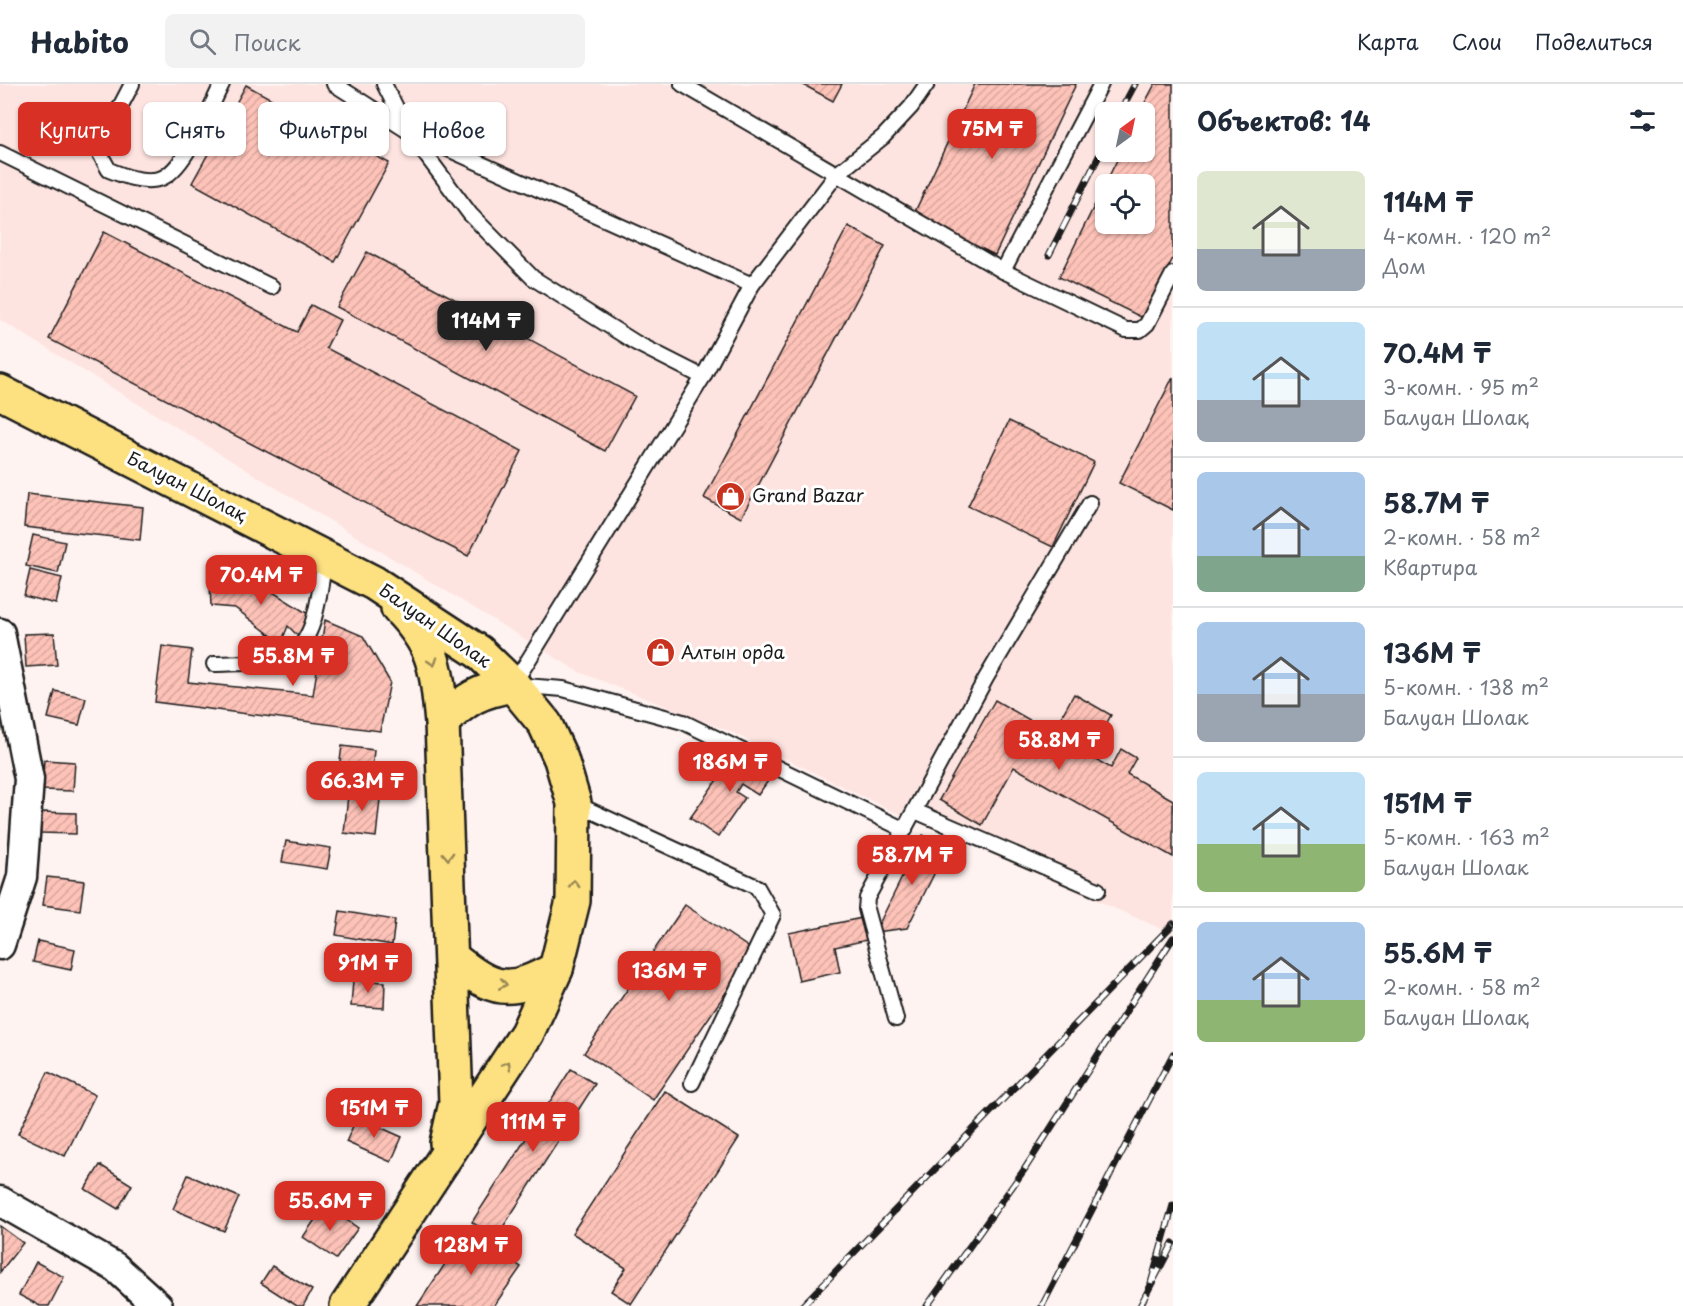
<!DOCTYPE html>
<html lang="ru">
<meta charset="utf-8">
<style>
body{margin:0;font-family:"Playpen Sans",sans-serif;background:#f2f2f3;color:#1f2937;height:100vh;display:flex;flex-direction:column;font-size:22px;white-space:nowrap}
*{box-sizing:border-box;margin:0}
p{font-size:20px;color:#747a83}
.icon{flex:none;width:33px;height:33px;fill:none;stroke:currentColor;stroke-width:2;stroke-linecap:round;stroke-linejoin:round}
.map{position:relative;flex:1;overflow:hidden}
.side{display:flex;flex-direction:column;background:#fff;width:510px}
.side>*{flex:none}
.top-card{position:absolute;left:18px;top:18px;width:570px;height:54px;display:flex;gap:12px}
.needle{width:39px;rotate:33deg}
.buttons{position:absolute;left:1095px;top:18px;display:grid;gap:12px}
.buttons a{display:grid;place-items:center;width:60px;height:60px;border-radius:9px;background:#fff;box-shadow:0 2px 4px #0004;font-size:30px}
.price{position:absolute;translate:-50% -51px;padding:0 14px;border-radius:12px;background:#d93025;color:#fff;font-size:20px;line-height:39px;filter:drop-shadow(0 2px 3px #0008)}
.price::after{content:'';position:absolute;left:50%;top:36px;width:18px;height:14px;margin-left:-9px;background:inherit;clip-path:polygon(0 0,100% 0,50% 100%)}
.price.current{background:#222;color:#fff}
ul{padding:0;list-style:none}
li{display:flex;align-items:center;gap:18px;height:150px;padding:0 24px}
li+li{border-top:2px solid #e0e1e3}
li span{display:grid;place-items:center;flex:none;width:168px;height:120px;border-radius:9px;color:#555}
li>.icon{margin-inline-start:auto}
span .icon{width:72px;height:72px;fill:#fffc;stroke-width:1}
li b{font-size:26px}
h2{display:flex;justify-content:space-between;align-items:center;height:72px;padding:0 24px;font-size:26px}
.pill{padding:0 21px;border-radius:9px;background:#fff;box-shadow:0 2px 4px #0004;font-size:21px;line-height:54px}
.pill.current{background:#d93025;color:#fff}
header{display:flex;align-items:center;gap:36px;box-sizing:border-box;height:84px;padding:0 30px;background:#fff;border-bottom:2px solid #e0e1e3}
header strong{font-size:28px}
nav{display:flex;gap:33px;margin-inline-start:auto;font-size:21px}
.search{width:420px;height:54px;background:#f2f2f3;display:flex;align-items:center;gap:15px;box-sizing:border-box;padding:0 21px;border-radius:9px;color:#747a83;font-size:22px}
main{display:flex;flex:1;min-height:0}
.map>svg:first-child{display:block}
.built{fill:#fee4e0;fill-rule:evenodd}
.building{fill:url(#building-hatch);stroke:#1c1c1c;stroke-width:1.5;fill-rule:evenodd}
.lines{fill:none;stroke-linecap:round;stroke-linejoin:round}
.service-casing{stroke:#1c1c1c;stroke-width:18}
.minor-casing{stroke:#1c1c1c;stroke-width:33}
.primary-casing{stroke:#1c1c1c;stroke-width:38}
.service{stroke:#fff;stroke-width:14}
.minor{stroke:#fff;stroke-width:28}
.primary{stroke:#fde080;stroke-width:33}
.rail-casing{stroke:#1c1c1c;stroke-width:7}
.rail{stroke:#fff;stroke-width:4.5;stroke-dasharray:14;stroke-linecap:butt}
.oneway{stroke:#988853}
.labels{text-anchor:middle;stroke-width:6;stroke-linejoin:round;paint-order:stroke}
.street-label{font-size:18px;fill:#1c1c1c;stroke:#fff}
.poi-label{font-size:18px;fill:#1c1c1c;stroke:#fff;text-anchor:start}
</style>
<header>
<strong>Habito</strong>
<div class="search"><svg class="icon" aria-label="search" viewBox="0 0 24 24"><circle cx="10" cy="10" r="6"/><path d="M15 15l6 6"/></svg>Поиск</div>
<nav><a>Карта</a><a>Слои</a><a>Поделиться</a></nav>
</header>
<main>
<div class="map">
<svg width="1173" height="1222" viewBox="0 0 1173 1222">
<defs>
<pattern id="building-hatch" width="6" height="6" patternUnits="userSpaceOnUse" patternTransform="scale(1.5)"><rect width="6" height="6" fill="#fdc2b8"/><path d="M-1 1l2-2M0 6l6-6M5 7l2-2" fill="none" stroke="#d8a69e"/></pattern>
</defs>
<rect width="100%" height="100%" fill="#fff3f1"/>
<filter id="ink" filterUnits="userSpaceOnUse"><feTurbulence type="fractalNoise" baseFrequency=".0167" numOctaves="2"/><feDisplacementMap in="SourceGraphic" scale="12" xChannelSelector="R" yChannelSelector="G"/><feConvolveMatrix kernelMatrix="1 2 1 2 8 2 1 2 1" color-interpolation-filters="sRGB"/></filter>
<g filter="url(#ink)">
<path class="built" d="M0 0H1173V850L888 725 731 648 579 588 0 236ZM1106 28H1144V68H1106ZM1106 100H1144V140H1106Z"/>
<g class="building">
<polygon points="802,0 842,0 833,17"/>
<polygon points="975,0 1076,0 995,171 913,132"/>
<path d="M1155 0H1173V174L1143 234 1059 193 1121 68H1144V28H1140ZM1106 100H1144V140H1106Z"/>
<polygon points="246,1 389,79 335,178 192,99"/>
<polygon points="848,142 885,162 741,434 704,414"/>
<polygon points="104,148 297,248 311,221 340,236 326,264 522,367 468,472 49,255"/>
<polygon points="367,168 635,312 605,367 337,223"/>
<polygon points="1173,293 1173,426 1119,399"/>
<polygon points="1009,337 1094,378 1053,463 968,422"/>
<polygon points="27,410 143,423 140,456 24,443"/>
<polygon points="33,451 65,458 58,489 26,482"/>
<polygon points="236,485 313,533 300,554 288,542 281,559 235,524 211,522 210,500 230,503"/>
<polygon points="30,486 62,494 56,520 24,512"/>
<polygon points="325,536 363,552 390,598 380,647 155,618 162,562 192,566 188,598 313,611"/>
<polygon points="54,549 57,581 26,583 24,550"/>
<polygon points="55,607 86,614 79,641 48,634"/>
<polygon points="1074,610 1111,631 1089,672 1111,684 1121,665 1136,674 1127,690 1173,716 1173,773 1014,683 982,741 939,716 995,616 1052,649"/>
<polygon points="342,662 374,666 372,687 339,684"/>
<polygon points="738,666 773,690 758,711 741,700 736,708 745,714 718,753 690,734"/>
<polygon points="44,676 75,678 73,707 42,706"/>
<polygon points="349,702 381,706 376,753 344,749"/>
<polygon points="41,728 76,729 76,750 40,749"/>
<polygon points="923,751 946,766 907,844 875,848"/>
<polygon points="286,757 331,764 327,785 282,778"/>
<polygon points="47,793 84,797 80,826 43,821"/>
<polygon points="685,821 754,867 653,1016 584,969"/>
<polygon points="340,827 395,836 392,861 336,851"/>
<polygon points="862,834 867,856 835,863 840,888 799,897 789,849"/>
<polygon points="38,857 75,865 71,886 33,878"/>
<polygon points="353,896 385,898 384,924 351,922"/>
<polygon points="571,985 595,1000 496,1154 472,1138"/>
<polygon points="48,988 95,1011 65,1072 18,1050"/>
<polygon points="665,1007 739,1054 631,1220 611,1207 626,1184 572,1149"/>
<polygon points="357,1033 402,1053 391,1078 346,1058"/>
<polygon points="100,1081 132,1101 118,1125 85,1105"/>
<polygon points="188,1091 239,1113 224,1147 173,1125"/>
<polygon points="325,1121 358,1144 336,1175 303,1153"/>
<polygon points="0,1142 23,1159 0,1188"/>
<polygon points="467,1147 521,1183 494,1222 417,1222"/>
<polygon points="36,1178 64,1193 49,1222 40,1222 19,1211"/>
<polygon points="272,1182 312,1206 303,1222 297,1222 261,1199"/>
</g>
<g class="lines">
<defs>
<g id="service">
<path d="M132 0 108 46 100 70 109 86C124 92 142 99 159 95 184 89 210 23 222 0"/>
<polyline points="334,0 408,47 752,201"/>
<polyline points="384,0 408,47 470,130 533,194 636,259 703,293"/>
<polyline points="682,0 1003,187 1126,246 1140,246 1147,240 1173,190"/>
<polyline points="0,69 272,203"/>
<polyline points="1003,187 1101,0"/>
<path d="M214 580C235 579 259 580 280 575 318 566 319 505 325 474"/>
<polyline points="574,719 757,803 773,831 692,999"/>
<polyline points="915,727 1098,806"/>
<polyline points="905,746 683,638 563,605 513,601 703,293 752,201 837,90 883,53 911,23 927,0"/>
<polyline points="896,935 866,825 867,814 986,594 1090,419"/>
</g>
<g id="minor">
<polyline points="0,549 29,695 22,793 0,861"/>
<polyline points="0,1117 115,1183 158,1222"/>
</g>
<g id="primary">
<polyline points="0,308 374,499 479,568 513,601 545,640 561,675 574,719 573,817 556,885 527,949 347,1222"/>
<path d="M398 524C437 564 436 585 442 638L456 1019 447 1059"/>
<path d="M442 638C467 614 479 607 513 601"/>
<path d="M452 874C494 908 509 911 556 885"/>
</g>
</defs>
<use href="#service" class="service-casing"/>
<use href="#minor" class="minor-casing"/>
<use href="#primary" class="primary-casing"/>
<use href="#service" class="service"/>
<use href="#minor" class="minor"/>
<use href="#primary" class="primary"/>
<defs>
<g id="rail">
<polyline points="1120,28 1135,0"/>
<polyline points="1049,171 1106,58"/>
<polyline points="1151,1199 1173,1121"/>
<polyline points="802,1222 1173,840"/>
<polyline points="927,1222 1024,1086 1173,854"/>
<polyline points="1042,1222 1173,970"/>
<polyline points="1140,1222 1173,1159"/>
</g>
</defs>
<use href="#rail" class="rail-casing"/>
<use href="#rail" class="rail"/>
</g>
<defs><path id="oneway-chevron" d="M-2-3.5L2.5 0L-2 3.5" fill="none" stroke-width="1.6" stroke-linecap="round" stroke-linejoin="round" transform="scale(1.5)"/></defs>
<g class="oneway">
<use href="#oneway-chevron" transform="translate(433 578) rotate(73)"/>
<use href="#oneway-chevron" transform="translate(448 772) rotate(88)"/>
<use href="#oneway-chevron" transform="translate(574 800) rotate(-90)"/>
<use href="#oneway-chevron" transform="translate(503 900) rotate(10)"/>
<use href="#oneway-chevron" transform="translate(507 981) rotate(-58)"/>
</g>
</g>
<defs>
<symbol id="shop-disc" viewBox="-11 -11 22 22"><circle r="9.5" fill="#c8321e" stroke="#fff"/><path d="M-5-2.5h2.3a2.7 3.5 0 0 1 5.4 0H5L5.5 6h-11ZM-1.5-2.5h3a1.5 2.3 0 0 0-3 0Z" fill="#fff"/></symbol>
</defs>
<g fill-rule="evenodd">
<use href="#shop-disc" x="714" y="396" width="33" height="33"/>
<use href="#shop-disc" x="644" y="552" width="33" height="33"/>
</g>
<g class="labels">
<g class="street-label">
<text transform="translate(187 403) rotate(27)" y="6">Балуан Шолақ</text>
<text transform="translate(435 542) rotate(35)" y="6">Балуан Шолак</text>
</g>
<g class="poi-label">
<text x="752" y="418">Grand Bazar</text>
<text x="681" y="575">Алтын орда</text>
</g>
</g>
</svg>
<div class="buttons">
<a><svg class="needle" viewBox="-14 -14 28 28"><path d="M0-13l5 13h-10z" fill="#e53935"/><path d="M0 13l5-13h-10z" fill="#747a83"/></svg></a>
<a><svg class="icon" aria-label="locate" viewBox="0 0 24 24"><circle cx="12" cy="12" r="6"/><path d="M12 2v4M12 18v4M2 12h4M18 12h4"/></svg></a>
</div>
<b class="price" style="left:992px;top:76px">75M ₸</b>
<b class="price current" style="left:486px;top:268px">114M ₸</b>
<b class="price" style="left:261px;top:522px">70.4M ₸</b>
<b class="price" style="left:293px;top:603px">55.8M ₸</b>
<b class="price" style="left:1059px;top:687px">58.8M ₸</b>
<b class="price" style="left:730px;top:709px">186M ₸</b>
<b class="price" style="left:362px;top:728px">66.3M ₸</b>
<b class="price" style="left:912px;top:802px">58.7M ₸</b>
<b class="price" style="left:368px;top:910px">91M ₸</b>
<b class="price" style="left:669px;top:918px">136M ₸</b>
<b class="price" style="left:374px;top:1055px">151M ₸</b>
<b class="price" style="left:533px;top:1069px">111M ₸</b>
<b class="price" style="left:330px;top:1148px">55.6M ₸</b>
<b class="price" style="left:471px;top:1192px">128M ₸</b>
<div class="top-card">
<a class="pill current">Купить</a>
<a class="pill">Снять</a>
<a class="pill">Фильтры</a>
<a class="pill">Новое</a>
</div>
</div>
<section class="side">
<h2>Объектов: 14<svg class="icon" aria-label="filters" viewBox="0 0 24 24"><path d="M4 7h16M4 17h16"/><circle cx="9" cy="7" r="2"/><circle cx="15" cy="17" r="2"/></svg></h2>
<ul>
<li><span style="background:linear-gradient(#dfe7d0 65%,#9aa5b1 0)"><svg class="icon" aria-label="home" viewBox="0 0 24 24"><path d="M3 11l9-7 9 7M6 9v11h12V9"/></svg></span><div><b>114M ₸</b><p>4-комн. · 120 m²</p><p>Дом</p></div></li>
<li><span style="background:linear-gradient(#bfe0f5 65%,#9aa5b1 0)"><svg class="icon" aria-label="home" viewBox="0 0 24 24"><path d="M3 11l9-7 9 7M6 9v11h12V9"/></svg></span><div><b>70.4M ₸</b><p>3-комн. · 95 m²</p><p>Балуан Шолақ</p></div></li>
<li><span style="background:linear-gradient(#a9c7e8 70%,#7fa58c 0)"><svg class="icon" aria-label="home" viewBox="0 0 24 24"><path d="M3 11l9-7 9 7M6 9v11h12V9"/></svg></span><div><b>58.7M ₸</b><p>2-комн. · 58 m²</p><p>Квартира</p></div></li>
<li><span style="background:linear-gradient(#a9c7e8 60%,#9aa5b1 0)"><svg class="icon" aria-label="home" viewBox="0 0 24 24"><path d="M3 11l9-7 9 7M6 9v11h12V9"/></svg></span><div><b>136M ₸</b><p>5-комн. · 138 m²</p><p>Балуан Шолак</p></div></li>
<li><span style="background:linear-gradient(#bfe0f5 60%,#8fb573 0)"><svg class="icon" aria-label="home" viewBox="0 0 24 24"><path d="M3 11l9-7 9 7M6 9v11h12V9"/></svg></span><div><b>151M ₸</b><p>5-комн. · 163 m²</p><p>Балуан Шолак</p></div></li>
<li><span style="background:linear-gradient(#a9c7e8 65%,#8fb573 0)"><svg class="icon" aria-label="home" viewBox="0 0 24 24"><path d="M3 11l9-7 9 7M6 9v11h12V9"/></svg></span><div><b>55.6M ₸</b><p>2-комн. · 58 m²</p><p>Балуан Шолақ</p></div></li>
</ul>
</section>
</main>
